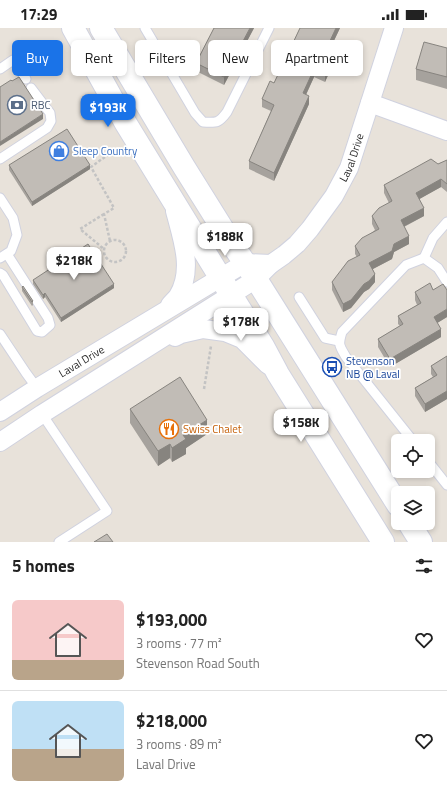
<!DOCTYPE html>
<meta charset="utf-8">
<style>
body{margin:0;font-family:"Titillium Web",sans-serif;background:#f6f6f6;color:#222;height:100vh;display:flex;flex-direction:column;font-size:15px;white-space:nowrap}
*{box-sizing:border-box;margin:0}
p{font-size:13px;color:#767676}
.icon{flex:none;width:22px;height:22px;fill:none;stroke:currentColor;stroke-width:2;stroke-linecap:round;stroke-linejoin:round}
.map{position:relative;height:514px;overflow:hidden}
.drawer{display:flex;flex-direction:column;background:#fff;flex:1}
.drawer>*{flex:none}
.banner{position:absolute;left:12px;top:12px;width:423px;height:36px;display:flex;gap:8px}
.tools{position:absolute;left:391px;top:406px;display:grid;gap:8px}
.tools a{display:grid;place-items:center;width:44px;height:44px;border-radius:6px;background:#fff;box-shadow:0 2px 6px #0003;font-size:20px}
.price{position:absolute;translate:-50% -34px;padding:0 9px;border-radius:8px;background:#fff;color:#222;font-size:13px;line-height:26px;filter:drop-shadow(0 1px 2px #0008)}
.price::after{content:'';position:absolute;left:50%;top:24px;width:12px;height:9px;margin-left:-6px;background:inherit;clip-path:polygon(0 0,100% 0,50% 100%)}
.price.selected{background:#1a73e8;color:#fff}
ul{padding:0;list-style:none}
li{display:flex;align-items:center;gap:12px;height:100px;padding:0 12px}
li+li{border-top:1px solid #e0e0e0}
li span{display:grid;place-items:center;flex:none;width:112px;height:80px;border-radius:6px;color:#555}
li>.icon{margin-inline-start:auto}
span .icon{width:48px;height:48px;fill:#fffc;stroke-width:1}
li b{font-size:17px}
h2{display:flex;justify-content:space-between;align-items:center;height:48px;padding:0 12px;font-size:17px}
.chip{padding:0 14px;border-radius:6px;background:#fff;box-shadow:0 2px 6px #0003;font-size:14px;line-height:36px}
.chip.selected{background:#1a73e8;color:#fff}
.status{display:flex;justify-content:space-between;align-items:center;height:28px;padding:0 20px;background:#fff;direction:ltr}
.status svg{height:11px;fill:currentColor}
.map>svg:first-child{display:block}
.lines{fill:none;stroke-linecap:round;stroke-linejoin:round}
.lane-casing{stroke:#d0d2df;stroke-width:11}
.street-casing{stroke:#d0d2df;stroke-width:20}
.secondary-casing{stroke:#d0d2df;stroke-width:24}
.path{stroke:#c3c3c3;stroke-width:2.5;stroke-dasharray:3 2;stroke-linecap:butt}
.lane{stroke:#fff;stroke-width:9}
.street{stroke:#fff;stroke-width:18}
.secondary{stroke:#fff;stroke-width:22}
.wall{fill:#a6a29d}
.shaded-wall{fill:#87847f}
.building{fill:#c1bcb6;stroke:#87847f}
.labels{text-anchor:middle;stroke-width:3.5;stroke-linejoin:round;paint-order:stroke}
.service-label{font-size:11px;fill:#4e5e75;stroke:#fff;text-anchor:start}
.shop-label{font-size:11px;fill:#366cbe;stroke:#fff;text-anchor:start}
.street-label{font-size:11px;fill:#272727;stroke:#fff}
.transit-label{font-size:11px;fill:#164399;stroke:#fff;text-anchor:start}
.food-label{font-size:11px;fill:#c56008;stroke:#fff;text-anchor:start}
</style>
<div class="status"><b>17:29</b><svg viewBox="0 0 49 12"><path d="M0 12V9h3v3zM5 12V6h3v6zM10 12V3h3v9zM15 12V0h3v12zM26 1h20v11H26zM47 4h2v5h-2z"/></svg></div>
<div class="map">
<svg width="447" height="514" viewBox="0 0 447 514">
<rect width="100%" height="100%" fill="#e8e2da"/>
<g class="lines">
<defs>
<g id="lane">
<path d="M145 0 195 85 203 94C217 95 219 95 227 84L269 0"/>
<polyline points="0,41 13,32 26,51"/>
<polyline points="0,131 47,100 51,93 50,85 31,60"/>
<polyline points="0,170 13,190 17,207 11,223 0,230"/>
<polyline points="424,230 433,210 447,194"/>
<polyline points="0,245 3,247 37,303 42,304 50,297 48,290 7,226"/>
<polyline points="299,269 325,310 339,313"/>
<polyline points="0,306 26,345 37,360"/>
<polyline points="42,386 107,483 59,514"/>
<path d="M413 413 346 329C339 317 338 317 342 304L406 237 424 230 438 240 447 254"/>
<polyline points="428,433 447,457"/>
</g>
<g id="street">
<polyline points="370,75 447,103"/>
<path id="s1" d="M271 236 284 227 297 216 310 201 334 168 349 140 394 0"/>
<path d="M170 277C172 274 176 271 178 268 194 242 182 210 175 183"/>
<polyline points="175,309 181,306 203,301 225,304 242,311 268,337"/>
<path id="s2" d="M0 384 37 360 245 235 271 236 256 251 42 386 0 414"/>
</g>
<g id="secondary">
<polyline points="73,0 125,94 220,249 263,318 278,346 383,514"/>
<polyline points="101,0 184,139 234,219 256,251 398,477"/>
<polyline points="409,495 421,514"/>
</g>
</defs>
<use href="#lane" class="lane-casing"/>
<use href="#street" class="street-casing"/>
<use href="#secondary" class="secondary-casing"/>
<g class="path">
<polyline points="109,126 91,139 114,180 104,186 110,213"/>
<polyline points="104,186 80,201 104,221"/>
<circle cx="115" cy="223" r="11"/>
<polyline points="204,361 211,318"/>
</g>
<use href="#lane" class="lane"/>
<use href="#street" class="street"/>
<use href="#secondary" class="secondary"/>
</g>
<g class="wall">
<polygon points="214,0 254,0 224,57 196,43 196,35"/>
<polygon points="300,0 340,0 332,17 337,27 325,54 314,49 306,67 309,76 274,153 249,141 249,133 271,83 262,79 262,71 274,55"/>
<polygon points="447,20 447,61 416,52 416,41"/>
<polygon points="447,132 447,164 441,159 419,171 424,188 404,199 409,216 394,224 392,231 373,241 375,254 369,261 364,264 351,280 343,284 332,262 332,254 357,229 355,226 355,218 375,202 372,196 372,188 389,175 384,165 384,157 438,136"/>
<polygon points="9,137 90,141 32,178 9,142"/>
<polygon points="33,252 114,260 61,294 45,269 43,271 33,256"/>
<polygon points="22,259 33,273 33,277 32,278 22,263"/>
<polygon points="415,264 447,289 437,295 441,309 390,339 378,319 378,311 400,298 398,296 398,288 417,277 415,272"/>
<polygon points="447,328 447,371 425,384 415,368 415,360 433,349 431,346 431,338"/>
<polygon points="130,381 207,406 186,420 186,426 172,434 170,430 158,438 130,395"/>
</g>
<g class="shaded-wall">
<polygon points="250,0 254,0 224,57 224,49"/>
<polygon points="336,0 340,0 329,23 329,15"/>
<polygon points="337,19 337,27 325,54 325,46"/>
<polygon points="314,41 314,49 303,73 303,65"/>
<polygon points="309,68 309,76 274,153 274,145"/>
<polygon points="43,86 43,91 0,118 0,114"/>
<polygon points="90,137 90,141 32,178 32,174"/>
<polygon points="441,151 441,159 416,173 416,165"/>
<polygon points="424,180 424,188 401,200 401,192"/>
<polygon points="409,208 409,216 394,224 392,231 369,243 369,235 394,216"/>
<polygon points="375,246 375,254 369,261 364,264 351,280 343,284 343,276"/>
<polygon points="114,256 114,260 61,294 61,290"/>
<polygon points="45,265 45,269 43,271 43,267"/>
<polygon points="447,281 447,289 434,297 434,289"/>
<polygon points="441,301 441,309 390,339 390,331"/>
<polygon points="447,363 447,371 425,384 425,376"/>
<polygon points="207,392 207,406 186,420 186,426 172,434 172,420 183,407"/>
<polygon points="170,416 170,430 158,438 158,423"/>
</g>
<g class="building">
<polygon points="214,0 250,0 224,49 196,35"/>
<polygon points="300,0 336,0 329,15 337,19 325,46 314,41 303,65 309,68 274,145 249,133 274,77 262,71 270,53 274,55"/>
<polygon points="424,14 447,20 447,49 416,41"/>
<polygon points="19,49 43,86 0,114 0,59 11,52 12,53"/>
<polygon points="67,101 90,137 32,174 9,137"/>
<polygon points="431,131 438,136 447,132 447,156 441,151 416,165 424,180 401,192 409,208 394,216 392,223 369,235 375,246 369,253 364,256 351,272 343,276 332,254 348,233 360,227 355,218 362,210 379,201 372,188 379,180 392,173 384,157"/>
<polygon points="88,216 114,256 61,290 45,265 43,267 33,252"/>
<polygon points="430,255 433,262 443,256 447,262 447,281 434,289 441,301 390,331 378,311 403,296 398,288 421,275 415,264"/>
<polygon points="23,258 33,273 32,274 22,259"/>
<polygon points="447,328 447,363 425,376 415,360 437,347 431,338"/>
<polygon points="180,349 207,392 183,407 186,411 172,420 170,416 158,423 130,381"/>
<polygon points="107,506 113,514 94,514"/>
</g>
<defs>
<symbol id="bank-ring" viewBox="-11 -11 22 22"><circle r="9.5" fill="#fff" stroke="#5c6f8a" stroke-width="1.5"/><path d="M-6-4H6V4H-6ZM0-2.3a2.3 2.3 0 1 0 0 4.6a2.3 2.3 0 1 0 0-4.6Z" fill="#5c6f8a"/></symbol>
<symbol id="shop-ring" viewBox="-11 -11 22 22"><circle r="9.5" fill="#fff" stroke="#3f7fe0" stroke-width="1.5"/><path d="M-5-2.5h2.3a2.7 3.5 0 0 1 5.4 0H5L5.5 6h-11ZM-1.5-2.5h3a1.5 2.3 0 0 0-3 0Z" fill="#3f7fe0"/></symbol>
<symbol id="bus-ring" viewBox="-11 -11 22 22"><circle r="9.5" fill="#fff" stroke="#1a4fb4" stroke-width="1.5"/><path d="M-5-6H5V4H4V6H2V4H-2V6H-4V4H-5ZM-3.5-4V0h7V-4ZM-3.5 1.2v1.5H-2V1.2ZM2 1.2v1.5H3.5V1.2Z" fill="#1a4fb4"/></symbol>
<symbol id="restaurant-ring" viewBox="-11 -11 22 22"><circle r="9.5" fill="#fff" stroke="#e8710a" stroke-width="1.5"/><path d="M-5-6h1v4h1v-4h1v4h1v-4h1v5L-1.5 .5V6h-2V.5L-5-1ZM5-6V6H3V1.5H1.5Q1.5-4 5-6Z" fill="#e8710a"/></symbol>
</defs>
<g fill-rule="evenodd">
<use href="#bank-ring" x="6" y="66" width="22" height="22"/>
<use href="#shop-ring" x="48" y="112" width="22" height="22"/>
<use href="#bus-ring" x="321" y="328" width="22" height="22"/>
<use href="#restaurant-ring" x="158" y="390" width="22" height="22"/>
</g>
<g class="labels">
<g class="service-label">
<text x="31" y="81">RBC</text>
</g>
<g class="shop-label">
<text x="73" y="127">Sleep Country</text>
</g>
<g class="street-label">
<text dy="4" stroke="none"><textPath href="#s1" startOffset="136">Laval Drive</textPath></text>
<text dy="4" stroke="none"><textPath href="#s2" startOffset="96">Laval Drive</textPath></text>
</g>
<g class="transit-label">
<text x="346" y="337">Stevenson<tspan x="346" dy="13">NB @ Laval</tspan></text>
</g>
<g class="food-label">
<text x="183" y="405">Swiss Chalet</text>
</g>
</g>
</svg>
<div class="tools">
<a><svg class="icon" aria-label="locate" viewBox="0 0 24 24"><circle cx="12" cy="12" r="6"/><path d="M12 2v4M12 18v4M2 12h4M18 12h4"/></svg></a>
<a><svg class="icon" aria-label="layers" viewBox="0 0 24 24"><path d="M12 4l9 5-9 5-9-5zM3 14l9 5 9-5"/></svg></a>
</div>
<b class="price selected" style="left:108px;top:100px">$193K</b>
<b class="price" style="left:225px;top:229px">$188K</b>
<b class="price" style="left:74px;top:253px">$218K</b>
<b class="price" style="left:241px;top:314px">$178K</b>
<b class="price" style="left:301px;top:415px">$158K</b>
<div class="banner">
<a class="chip selected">Buy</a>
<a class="chip">Rent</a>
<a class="chip">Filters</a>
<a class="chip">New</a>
<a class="chip">Apartment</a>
</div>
</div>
<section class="drawer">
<h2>5 homes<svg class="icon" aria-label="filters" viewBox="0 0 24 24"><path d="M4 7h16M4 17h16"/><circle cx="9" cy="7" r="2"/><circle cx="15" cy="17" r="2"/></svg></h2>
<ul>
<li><span style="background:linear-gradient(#f6c9c9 75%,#b9a48a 0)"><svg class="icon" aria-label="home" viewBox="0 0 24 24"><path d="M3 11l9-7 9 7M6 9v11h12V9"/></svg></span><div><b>$193,000</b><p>3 rooms · 77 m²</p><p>Stevenson Road South</p></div><svg class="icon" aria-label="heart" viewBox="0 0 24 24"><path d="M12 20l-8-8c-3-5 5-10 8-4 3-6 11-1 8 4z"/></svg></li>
<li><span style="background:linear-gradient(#bfe0f5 60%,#b9a48a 0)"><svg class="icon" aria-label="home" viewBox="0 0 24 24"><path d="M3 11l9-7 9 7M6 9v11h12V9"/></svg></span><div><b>$218,000</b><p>3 rooms · 89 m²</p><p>Laval Drive</p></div><svg class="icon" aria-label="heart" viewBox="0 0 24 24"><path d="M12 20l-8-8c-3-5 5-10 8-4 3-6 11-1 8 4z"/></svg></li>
</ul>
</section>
